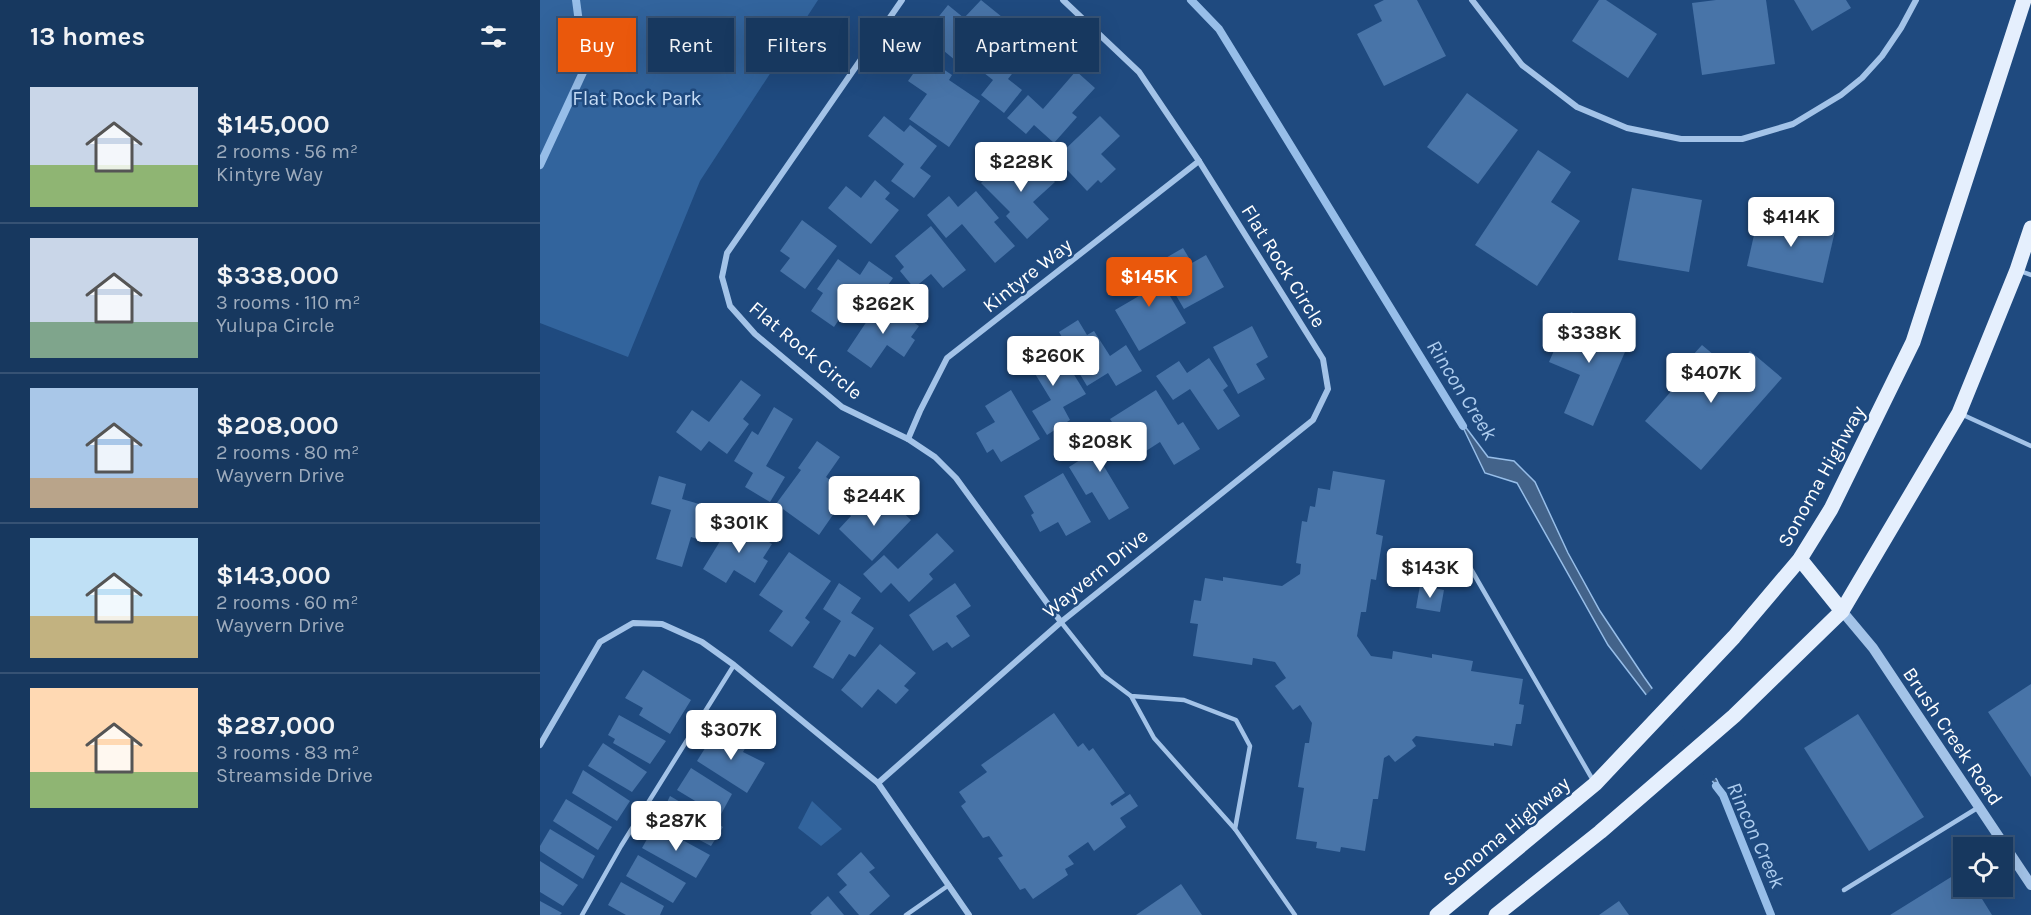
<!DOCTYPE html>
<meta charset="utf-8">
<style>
body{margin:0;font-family:Karla,sans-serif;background:#203f65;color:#f1f3f6;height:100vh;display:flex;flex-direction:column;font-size:22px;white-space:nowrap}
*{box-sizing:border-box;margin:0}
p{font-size:20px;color:#9eacbd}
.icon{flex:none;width:33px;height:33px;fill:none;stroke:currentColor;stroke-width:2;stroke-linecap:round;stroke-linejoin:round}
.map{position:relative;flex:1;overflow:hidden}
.panel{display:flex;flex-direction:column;background:#17385f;width:540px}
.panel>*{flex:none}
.banner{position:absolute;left:18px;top:18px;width:570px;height:54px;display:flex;gap:12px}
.tools{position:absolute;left:1413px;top:837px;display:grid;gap:12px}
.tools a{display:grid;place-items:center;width:60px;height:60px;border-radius:0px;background:#17385f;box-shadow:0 6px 24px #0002,0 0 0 2px #365274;font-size:30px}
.price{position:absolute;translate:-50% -51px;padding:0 14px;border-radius:6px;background:#fff;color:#222;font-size:20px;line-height:39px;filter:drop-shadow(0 2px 3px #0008)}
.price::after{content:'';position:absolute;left:50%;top:36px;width:18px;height:14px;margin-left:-9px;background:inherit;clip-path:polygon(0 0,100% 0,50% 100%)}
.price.selected{background:#ea580c;color:#fff}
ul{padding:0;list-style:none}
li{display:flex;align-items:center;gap:18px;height:150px;padding:0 30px}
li+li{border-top:2px solid #365274}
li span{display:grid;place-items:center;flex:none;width:168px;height:120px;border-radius:0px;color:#555}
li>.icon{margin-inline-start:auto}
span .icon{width:72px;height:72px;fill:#fffc;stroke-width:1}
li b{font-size:26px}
h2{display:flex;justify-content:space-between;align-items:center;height:72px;padding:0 30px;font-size:26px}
.chip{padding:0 21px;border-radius:0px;background:#17385f;box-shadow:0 6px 24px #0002,0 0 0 2px #365274;font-size:21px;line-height:54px}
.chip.selected{background:#ea580c;color:#fff}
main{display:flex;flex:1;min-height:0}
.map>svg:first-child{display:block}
.green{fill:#32649d}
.water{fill:#43638a;stroke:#97bee9;stroke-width:1.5}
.pier{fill:#1f4a7f}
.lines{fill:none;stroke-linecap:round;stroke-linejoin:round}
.stream{stroke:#97bee9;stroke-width:8}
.building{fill:#4874a8}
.service{stroke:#a3c3e8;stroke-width:4.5}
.minor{stroke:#a3c3e8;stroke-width:6}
.tertiary{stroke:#a3c3e8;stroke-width:10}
.primary{stroke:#e5effd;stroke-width:15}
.labels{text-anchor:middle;stroke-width:5;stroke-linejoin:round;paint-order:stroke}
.park-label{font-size:20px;fill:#c7ddf6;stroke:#1f4a7f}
.street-label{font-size:20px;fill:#fff;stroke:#1f4a7f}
.water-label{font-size:21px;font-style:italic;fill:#aecdef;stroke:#1f4a7f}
</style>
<main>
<section class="panel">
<h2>13 homes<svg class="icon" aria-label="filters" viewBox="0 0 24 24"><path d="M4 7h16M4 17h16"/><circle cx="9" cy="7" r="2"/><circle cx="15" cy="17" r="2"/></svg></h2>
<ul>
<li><span style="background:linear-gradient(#c9d6e8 65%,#8fb573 0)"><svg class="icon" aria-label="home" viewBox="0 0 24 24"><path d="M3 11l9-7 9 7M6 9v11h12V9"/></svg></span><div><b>$145,000</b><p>2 rooms · 56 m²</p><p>Kintyre Way</p></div></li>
<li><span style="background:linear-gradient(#c9d6e8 70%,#7fa58c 0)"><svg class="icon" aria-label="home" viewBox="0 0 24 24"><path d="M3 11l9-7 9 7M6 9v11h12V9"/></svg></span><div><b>$338,000</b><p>3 rooms · 110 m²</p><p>Yulupa Circle</p></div></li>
<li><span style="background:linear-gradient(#a9c7e8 75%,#b9a48a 0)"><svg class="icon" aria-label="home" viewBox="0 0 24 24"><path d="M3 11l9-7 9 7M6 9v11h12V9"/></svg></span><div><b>$208,000</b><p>2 rooms · 80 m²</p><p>Wayvern Drive</p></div></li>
<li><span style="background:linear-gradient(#bfe0f5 65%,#c2b280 0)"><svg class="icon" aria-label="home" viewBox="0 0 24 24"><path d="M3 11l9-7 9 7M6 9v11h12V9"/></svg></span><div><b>$143,000</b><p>2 rooms · 60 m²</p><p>Wayvern Drive</p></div></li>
<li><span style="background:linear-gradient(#ffd9b3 70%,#8fb573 0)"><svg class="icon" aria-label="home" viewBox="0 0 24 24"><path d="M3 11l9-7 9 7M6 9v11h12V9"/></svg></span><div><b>$287,000</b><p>3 rooms · 83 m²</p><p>Streamside Drive</p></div></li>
</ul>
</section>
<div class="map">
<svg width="1491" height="915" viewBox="0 0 1491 915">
<rect width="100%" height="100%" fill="#1f4a7f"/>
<g class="green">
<polygon points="0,0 278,0 160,181 88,357 0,323"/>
<polygon points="272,801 302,829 281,846 258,828"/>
</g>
<polygon class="water" points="918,417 948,457 974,461 995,482 1028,553 1060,611 1104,677 1177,780 1183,795 1068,645 977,483 945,473"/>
<polygon class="pier" points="1114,687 1178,776 1170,783 1104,697"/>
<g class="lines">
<g class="stream">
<polyline points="651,0 679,29 923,426"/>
<polyline points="0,165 45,68 36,0"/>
<polyline points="1176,786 1183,795 1231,915"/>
</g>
</g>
<g class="building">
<polygon points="441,0 462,17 421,65 387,37 399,23 396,20 408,5 424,18"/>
<polygon points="844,0 877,0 906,56 844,86 817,34 842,21 834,5"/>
<polygon points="1059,0 1066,0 1117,34 1088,78 1032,41"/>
<polygon points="1176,0 1226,0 1235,64 1162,75 1152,3"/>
<polygon points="1254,0 1306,0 1311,8 1272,31"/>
<polygon points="480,22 500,38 468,79 482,90 464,113 441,95 453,80 435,66 456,39 463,45"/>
<polygon points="385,57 412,75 409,80 440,101 409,147 369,119 387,94 368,81"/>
<polygon points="536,71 555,88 532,113 537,117 514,143 494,125 486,134 467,118 488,95 503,109"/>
<polygon points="927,93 978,130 938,184 887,147"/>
<polygon points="344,116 364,132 370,125 397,146 380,168 391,176 374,198 351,181 364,164 328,136"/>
<polygon points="560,116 580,136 561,154 576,169 561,183 558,180 547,191 516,158"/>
<polygon points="998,150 1031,172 1011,202 1040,221 997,286 935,245"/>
<polygon points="487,153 515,182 493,202 509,219 487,239 466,216 470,212 441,183 461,163 468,171"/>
<polygon points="335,180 350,193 345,199 359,210 331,244 288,208 306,186 321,198"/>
<polygon points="1092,188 1162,200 1149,272 1078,260"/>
<polygon points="436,191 459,218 454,222 475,246 455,263 422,224 406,238 387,215 409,196 418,207"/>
<polygon points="1219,213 1295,231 1283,283 1207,266"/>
<polygon points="262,220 297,246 265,289 240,271 250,258 240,251"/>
<polygon points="391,226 426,270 403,288 391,274 374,288 360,271 364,267 355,256"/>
<polygon points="643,248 652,263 666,255 684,287 644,309 617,263"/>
<polygon points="298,259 320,275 329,261 353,278 336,302 319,290 294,327 271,311 283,293 277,289"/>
<polygon points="608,259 646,323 599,351 575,310 599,296 585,272"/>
<polygon points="341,300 379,326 371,337 375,340 364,357 347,345 331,368 307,351"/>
<polygon points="1031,312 1091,338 1053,426 1024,413 1040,375 1009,362"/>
<polygon points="538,320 547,335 554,331 570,356 586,345 602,371 576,386 568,373 547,386 529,356 532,354 519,332"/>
<polygon points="712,326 728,357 716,364 725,379 698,394 673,347"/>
<polygon points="506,340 523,368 528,365 546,394 523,407 530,420 507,435 492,411 511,400 483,354"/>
<polygon points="1162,345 1174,355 1171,358 1189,375 1210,351 1242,378 1161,470 1105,421 1148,372 1142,367"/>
<polygon points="669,358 688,386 683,390 700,416 678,430 650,389 633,400 616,376 639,361 647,373"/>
<polygon points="201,380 221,395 203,419 209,424 187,454 169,441 161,451 136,432 152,410 169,422"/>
<polygon points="471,390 500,439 461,462 453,449 447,453 436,433 455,422 445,406"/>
<polygon points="616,390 638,425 643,422 660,449 634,465 620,442 595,458 570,419"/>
<polygon points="234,407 253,419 226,466 245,477 230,502 205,487 213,473 194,461 212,431 218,435"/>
<polygon points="566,426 581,451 562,463 589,508 569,520 552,492 546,495 529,467 551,453 543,440"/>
<polygon points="277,441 300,457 286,477 308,493 279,535 236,504 261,470 258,468"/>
<polygon points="793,471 845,480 836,534 843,536 836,580 831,579 826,612 821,612 817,636 831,656 852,659 853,651 892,658 892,654 933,661 931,671 983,679 979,704 984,705 981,724 976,724 972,746 954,743 954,746 876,736 872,740 876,746 855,762 849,755 844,758 838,799 833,799 825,851 801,847 800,852 776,848 777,842 756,839 764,788 758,787 765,743 769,743 772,723 760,705 753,710 735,686 746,678 735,662 713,658 712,665 653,656 658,624 650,623 654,600 661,601 665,578 683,581 683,577 742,586 760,574 761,564 756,563 762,521 767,522 770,506 775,507 778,488 790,490"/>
<polygon points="523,473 551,522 526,536 518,522 500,532 491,515 494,513 484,496"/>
<polygon points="119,476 146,484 142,499 166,506 157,539 151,537 142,567 116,559 131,510 111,504"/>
<polygon points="325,497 341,512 351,501 371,520 332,561 299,529 311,516 309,514"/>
<polygon points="193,520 232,544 223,558 228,561 215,583 194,570 186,583 163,569"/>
<polygon points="397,533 414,551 389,574 393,579 369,602 351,583 341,593 323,574 344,555 358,569"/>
<polygon points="249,552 291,581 265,618 270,622 252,647 229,631 243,611 219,595"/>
<polygon points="299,583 321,598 311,613 334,628 315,657 309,654 293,679 273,667 301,621 283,609"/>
<polygon points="415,583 431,606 416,616 430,636 412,648 407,642 393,651 369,615"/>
<polygon points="880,585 904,590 900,612 876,608"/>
<polygon points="340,644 376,673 364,686 369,690 356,704 338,689 322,708 301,690"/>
<polygon points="103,670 151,700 130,734 99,715 103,708 85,698"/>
<polygon points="1491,684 1491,777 1448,712"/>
<polygon points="514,713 538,747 543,743 549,751 553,748 585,793 570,803 572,806 590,794 598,806 580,818 586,827 554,851 548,842 528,856 534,864 525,869 528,875 493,899 485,888 480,890 458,858 463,856 449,836 443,838 421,806 426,802 419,792 447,772 441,765"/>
<polygon points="1318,714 1384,817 1329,851 1264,748"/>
<polygon points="79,715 126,741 110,764 73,743 75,739 68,735"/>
<polygon points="177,729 207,745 203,752 225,763 207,793 157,761"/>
<polygon points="63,743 107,772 92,792 48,766"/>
<polygon points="151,768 192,794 180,816 137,790"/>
<polygon points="43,770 90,801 77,821 32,793"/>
<polygon points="130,796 183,827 171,846 119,819"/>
<polygon points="26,799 72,827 58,850 13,821"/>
<polygon points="115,825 170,855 156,878 102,848"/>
<polygon points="10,829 55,856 43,879 0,851 0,846"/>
<polygon points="321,852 335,868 329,872 350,896 329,915 319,915 299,892 307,885 297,874"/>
<polygon points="98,855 146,883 133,903 86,876"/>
<polygon points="0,861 38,885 23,906 0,892"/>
<polygon points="1424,869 1424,886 1434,886 1452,915 1350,915"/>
<polygon points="81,882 124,906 120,915 86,915 68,905"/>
<polygon points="641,884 662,915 596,915"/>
<polygon points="288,896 304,915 272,915 270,913"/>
<polygon points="0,901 22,913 20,915 0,915"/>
<polygon points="1079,901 1089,915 1059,915"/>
</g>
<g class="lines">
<g class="service">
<polyline points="1480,271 1491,275"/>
<polyline points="1421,414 1491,446"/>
<polyline points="924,557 1054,782"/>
<polyline points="521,622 563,675 591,696 644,700 696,720 710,746 695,829 755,915"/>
<polyline points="591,696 614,738 695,829"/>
<polyline points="1304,890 1439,807"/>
<polyline points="42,915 81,846 194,665"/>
<polyline points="366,915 409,885"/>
</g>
<g class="minor">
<polyline points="362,0 187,253 182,277 190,306 215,334 302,407 368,439 395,457 416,478 521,622"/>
<polyline points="932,0 982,65 1037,107 1087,128 1141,139 1202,139 1253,124 1301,95 1322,78 1342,56 1361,28 1376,0"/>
<polyline points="368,439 380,411 407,358 659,161"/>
<polyline points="0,745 60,642 93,623 122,624 162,642 194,665 338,783 429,915"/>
<polyline points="338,783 521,622 773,420 788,389 783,359 659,161 599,72 523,0"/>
</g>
<polyline class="tertiary" points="1302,611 1333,648 1491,885"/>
<g class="primary">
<polyline points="1260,559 1302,611"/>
<polyline points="897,915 1055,784 1194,637 1260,559 1291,509 1373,342 1484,0"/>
<polyline points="956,915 1060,832 1194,716 1302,611 1419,413 1477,270 1491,228"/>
</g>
</g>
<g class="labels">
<g class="park-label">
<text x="97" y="105">Flat Rock Park</text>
</g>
<g class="street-label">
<text transform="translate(744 266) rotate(58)" y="7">Flat Rock Circle</text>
<text transform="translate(487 275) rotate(-38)" y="7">Kintyre Way</text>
<text transform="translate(266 350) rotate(40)" y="7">Flat Rock Circle</text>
<text transform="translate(1281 476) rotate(-61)" y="7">Sonoma Highway</text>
<text transform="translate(555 573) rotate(-39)" y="7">Wayvern Drive</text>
<text transform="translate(1413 736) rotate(56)" y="7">Brush Creek Road</text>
<text transform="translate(966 831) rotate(-40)" y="7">Sonoma Highway</text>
</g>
<g class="water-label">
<text transform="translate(922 390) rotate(58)" y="7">Rincon Creek</text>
<text transform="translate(1216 835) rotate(66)" y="7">Rincon Creek</text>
</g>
</g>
</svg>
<div class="tools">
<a><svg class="icon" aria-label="locate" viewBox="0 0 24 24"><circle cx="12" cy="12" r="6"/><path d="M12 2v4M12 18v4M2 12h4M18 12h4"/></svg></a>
</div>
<b class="price" style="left:481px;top:193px">$228K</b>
<b class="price" style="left:1251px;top:248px">$414K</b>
<b class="price selected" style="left:609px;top:308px">$145K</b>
<b class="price" style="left:343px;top:335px">$262K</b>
<b class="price" style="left:1049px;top:364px">$338K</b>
<b class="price" style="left:513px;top:387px">$260K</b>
<b class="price" style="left:1171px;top:404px">$407K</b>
<b class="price" style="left:560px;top:473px">$208K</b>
<b class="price" style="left:334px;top:527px">$244K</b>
<b class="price" style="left:199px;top:554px">$301K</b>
<b class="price" style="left:890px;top:599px">$143K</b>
<b class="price" style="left:191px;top:761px">$307K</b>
<b class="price" style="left:136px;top:852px">$287K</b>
<div class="banner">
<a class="chip selected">Buy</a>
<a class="chip">Rent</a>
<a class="chip">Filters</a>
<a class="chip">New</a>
<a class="chip">Apartment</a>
</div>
</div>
</main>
